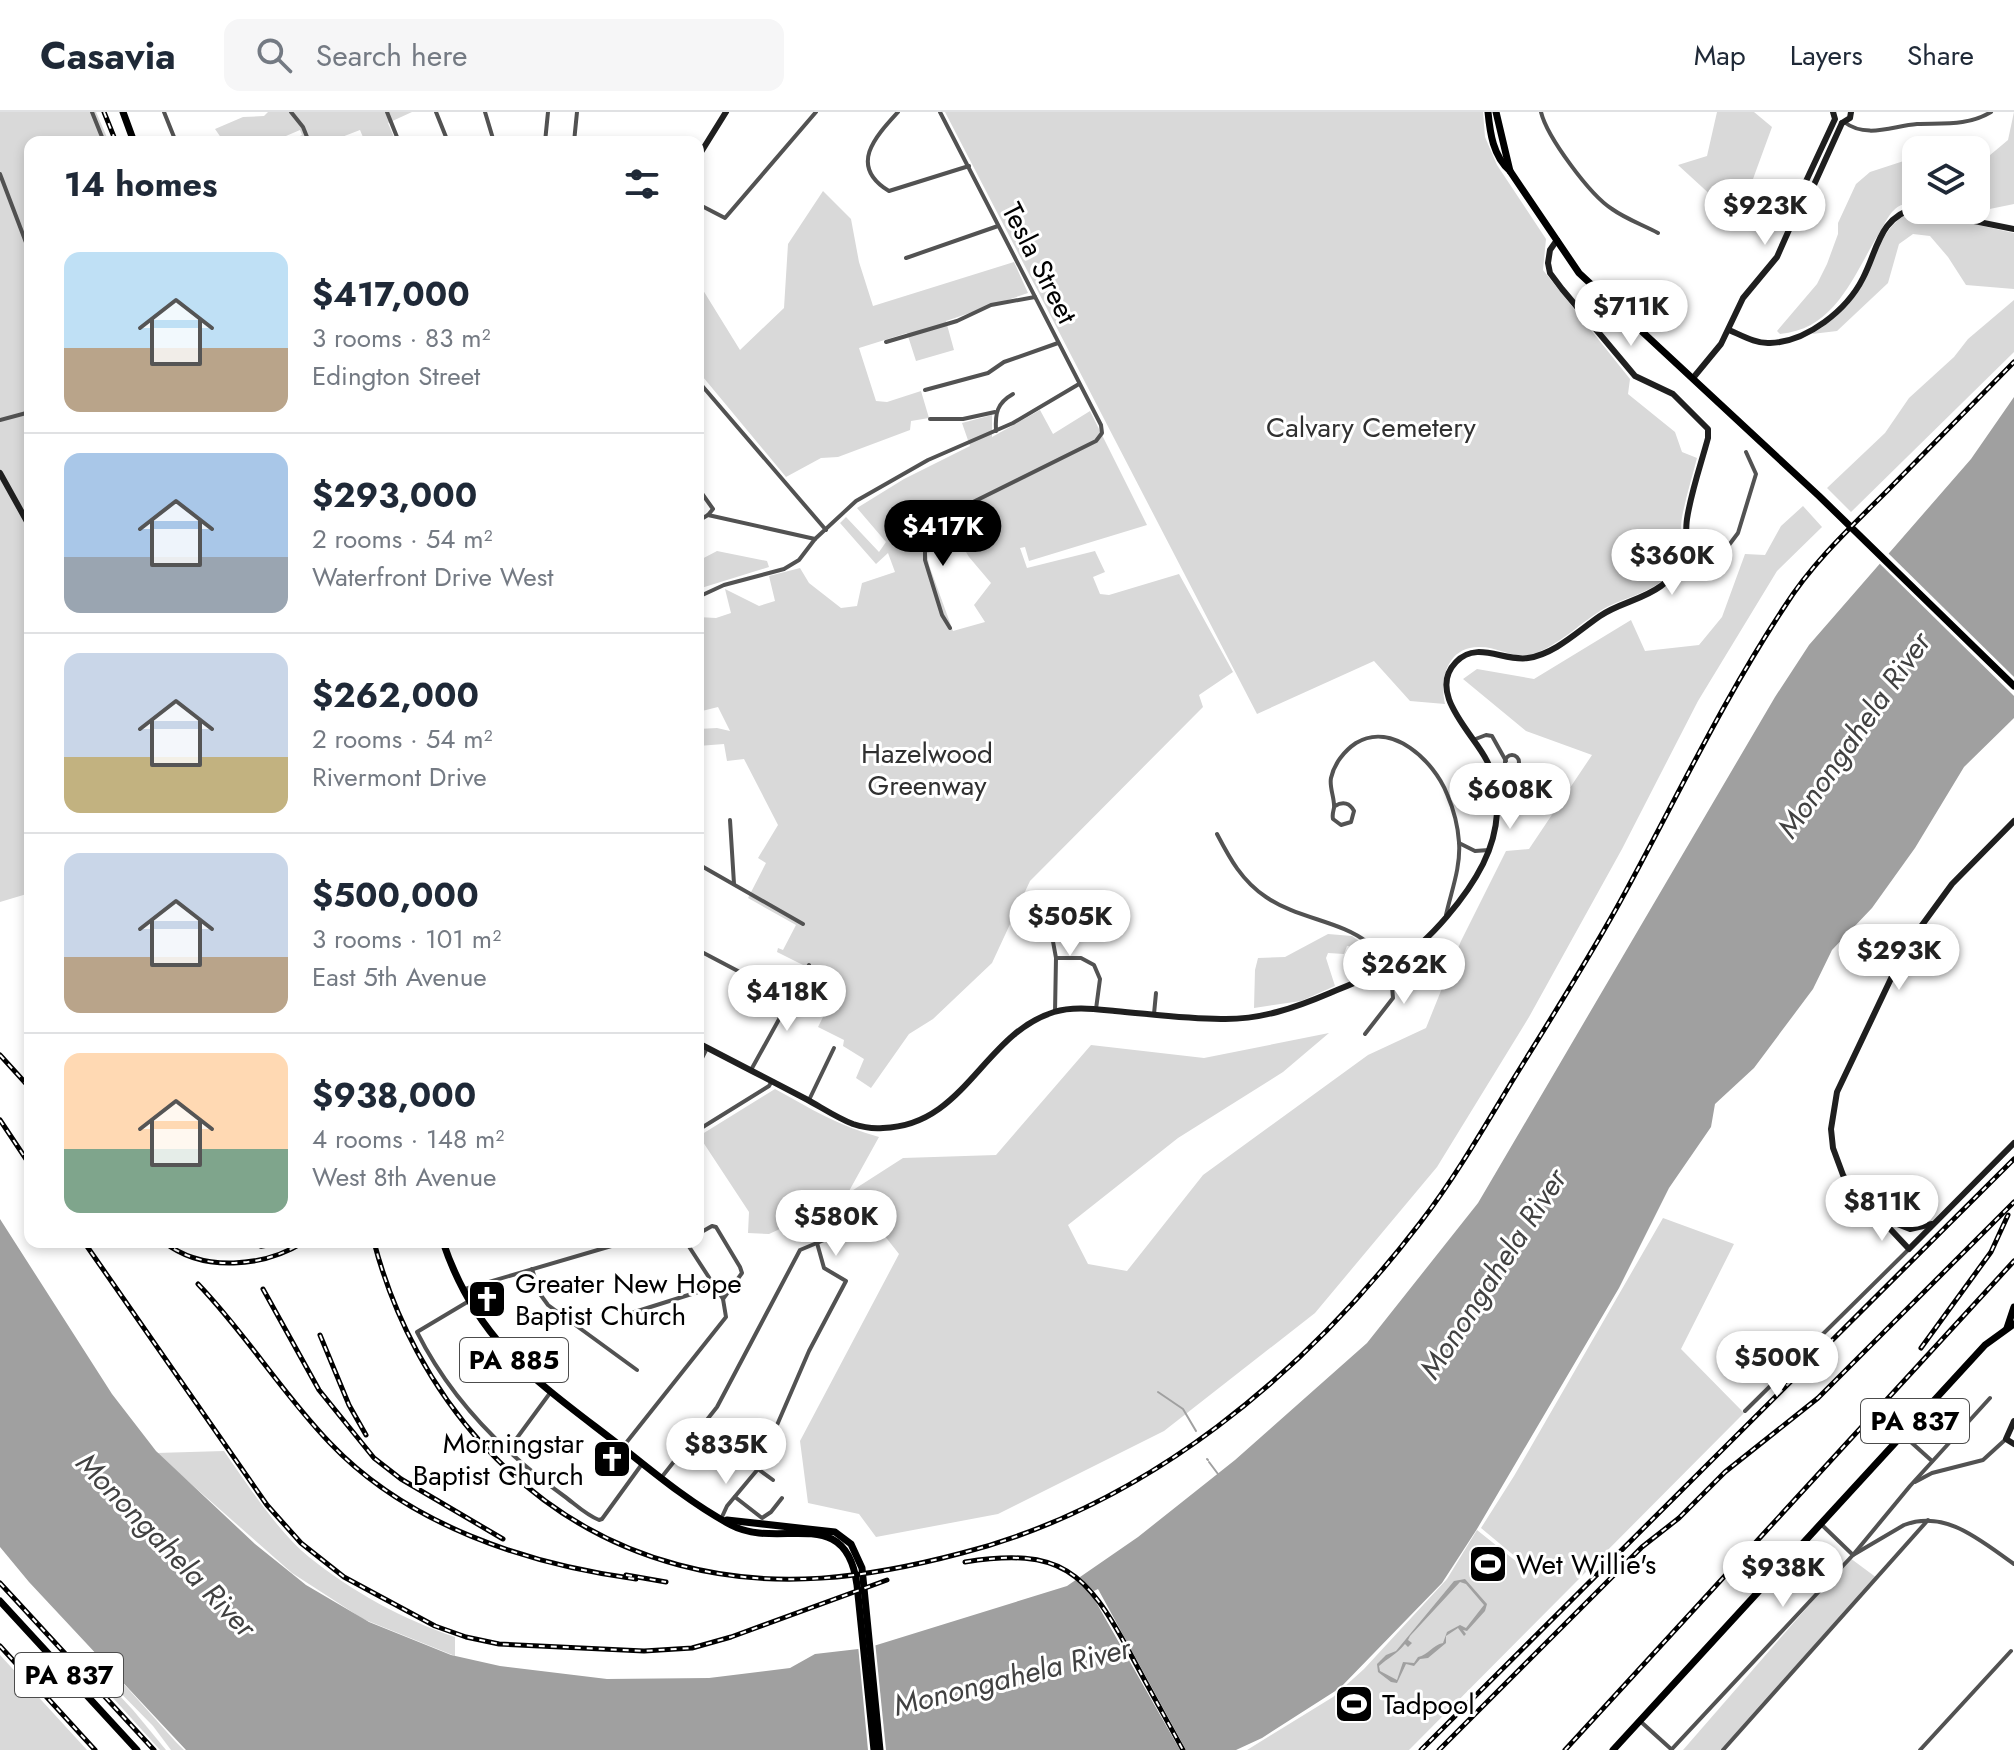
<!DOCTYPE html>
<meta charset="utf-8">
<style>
body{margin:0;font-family:Jost,sans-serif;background:#f6f6f7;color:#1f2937;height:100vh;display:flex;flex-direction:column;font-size:30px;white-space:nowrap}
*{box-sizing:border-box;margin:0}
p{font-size:26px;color:#747a83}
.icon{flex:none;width:44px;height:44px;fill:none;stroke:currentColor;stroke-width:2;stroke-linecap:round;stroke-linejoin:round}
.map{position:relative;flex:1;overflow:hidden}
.side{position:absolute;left:24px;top:24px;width:680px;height:1112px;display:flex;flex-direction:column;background:#fff;border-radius:16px;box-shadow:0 4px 12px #0003}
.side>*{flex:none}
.tools{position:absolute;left:1902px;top:24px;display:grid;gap:16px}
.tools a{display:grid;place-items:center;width:88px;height:88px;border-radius:16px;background:#fff;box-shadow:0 4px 12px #0003;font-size:40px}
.price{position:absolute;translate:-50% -68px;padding:0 18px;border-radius:28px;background:#fff;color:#222;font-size:26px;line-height:52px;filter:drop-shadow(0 2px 4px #0008)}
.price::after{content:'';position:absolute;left:50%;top:48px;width:24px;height:18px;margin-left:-12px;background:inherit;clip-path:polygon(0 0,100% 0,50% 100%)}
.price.active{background:#000;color:#fff}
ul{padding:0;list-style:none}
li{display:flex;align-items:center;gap:24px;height:200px;padding:0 40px}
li+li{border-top:2px solid #e0e1e3}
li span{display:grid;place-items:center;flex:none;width:224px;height:160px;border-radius:16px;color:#555}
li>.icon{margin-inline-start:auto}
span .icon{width:96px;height:96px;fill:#fffc;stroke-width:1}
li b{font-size:34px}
h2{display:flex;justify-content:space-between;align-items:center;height:96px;padding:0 40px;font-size:34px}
header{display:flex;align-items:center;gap:48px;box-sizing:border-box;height:112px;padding:0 40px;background:#fff;border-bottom:2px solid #e0e1e3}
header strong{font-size:38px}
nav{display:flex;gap:44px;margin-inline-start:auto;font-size:28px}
.search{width:560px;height:72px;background:#f6f6f7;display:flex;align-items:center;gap:20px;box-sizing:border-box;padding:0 28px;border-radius:16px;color:#747a83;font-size:30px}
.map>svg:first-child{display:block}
.green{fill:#d9d9d9;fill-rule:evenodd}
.water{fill:#a0a0a0;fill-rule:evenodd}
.pier{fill:#fff}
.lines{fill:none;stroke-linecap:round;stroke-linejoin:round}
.stream{stroke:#a0a0a0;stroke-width:2}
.street{stroke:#525252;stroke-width:4}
.secondary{stroke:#1f1f1f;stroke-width:6}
.primary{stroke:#000;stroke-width:7}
.rail-casing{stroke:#000;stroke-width:5}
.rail{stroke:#fff;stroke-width:2;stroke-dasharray:6;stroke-linecap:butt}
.labels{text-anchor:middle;stroke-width:6;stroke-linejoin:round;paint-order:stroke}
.shield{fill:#fff;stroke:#4c4c4c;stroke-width:2}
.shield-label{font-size:26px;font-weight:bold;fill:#000}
.street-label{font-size:28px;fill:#000;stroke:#fff}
.park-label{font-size:28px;fill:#303030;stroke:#fff}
.poi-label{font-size:28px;fill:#000;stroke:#fff;text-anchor:start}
.water-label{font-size:30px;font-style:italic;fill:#414141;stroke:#fff}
</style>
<header>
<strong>Casavia</strong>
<div class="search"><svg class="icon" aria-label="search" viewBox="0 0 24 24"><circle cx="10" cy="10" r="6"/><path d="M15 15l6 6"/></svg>Search here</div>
<nav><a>Map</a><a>Layers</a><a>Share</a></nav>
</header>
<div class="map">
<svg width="2014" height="1638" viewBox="0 0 2014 1638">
<rect width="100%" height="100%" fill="#fff"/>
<g class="green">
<polygon points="0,0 96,0 109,30 30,30 30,781 0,790"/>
<polygon points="268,0 412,0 388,11 396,30 365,30 360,18 329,30 286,30 302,23 300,18 272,30 224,30 215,17 243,5 264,4"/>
<path d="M945 0H1483L1485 25 1497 53 1546 127 1543 158 1630 267 1628 282 1675 320 1682 340 1697 346C1692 365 1686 385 1682 405 1679 425 1685 445 1669 462 1650 483 1622 485 1600 499 1578 513 1559 533 1533 542 1514 548 1499 535 1480 535 1448 534 1439 566 1445 592L1410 589 1374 549 1257 602Z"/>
<polygon points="1717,0 1754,0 1772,15 1738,108 1678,53 1707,44"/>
<polygon points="2014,0 2014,92 1975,100 1957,98 1976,98 1976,50 1983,49 2008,28"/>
<path d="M1916 45V90C1908 91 1899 92 1893 99 1888 104 1884 113 1880 120 1854 161 1837 217 1780 222L1777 219 1817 172 1827 152 1838 122V111L1856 72 1870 60Z"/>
<polygon points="823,79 851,107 859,150 873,194 1014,150 1028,181 946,209 954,238 916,249 907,221 859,236 876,289 887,290 921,279 929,306 911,309 910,318 838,345 821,346 786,365 698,259 698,253 704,250 698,242 698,170 740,238 784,196 788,132"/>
<path d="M1913 99H1931L1951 107 2014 121V177L1966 173 1948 145 1930 124 1913 122 1899 132 1888 171 1837 219 1812 222C1830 210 1846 198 1858 180 1877 150 1878 114 1913 99Z"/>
<polygon points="2014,188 2014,240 1851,400 1827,376 1885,321 1909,286 1954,245 1968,227"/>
<path d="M1040 298 1053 322 1090 299 1147 413 1029 449 1025 435 1020 436 1027 456 1095 439 1105 460 1093 465 1100 482 1109 483 1179 462 1233 560 1199 583 1203 595 1030 769 992 851 933 907 909 922 871 976 856 966 864 947 843 934 844 928 818 915 830 891 802 876 811 857 777 840 778 836 783 838 796 813 748 786 766 751 758 746 778 713 744 647 727 649 724 632 698 634V617L717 616 730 619 718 595 698 600V505L716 506 731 501 725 477 759 494 775 489 769 464 800 456 809 471 841 496 857 494 862 471 895 460 888 441 876 452 840 411 846 405 879 440 886 430 857 396 904 367 970 334 962 311 992 303V325ZM936 416 960 430 969 445 991 471 974 493 985 510 953 519 929 453 927 441 952 433 933 422Z"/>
<polygon points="1803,394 1822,415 1777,459 1698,589 1622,737 1529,905 1437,1055 1315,1201 1164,1319 998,1402 876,1425 859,1402 808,1391 800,1329 899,1142 850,1080 903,1046 996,1043 1091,933 1204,946 1329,921 1283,960 1178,1026 1068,1113 1088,1152 1127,1159 1203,1063 1368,943 1426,916 1461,829 1506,739 1529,737 1592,643 1526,619 1463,567 1477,557 1534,567 1631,508 1645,539 1699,533 1722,505 1745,442 1765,443 1781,414"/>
<polygon points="717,439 767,449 769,455 698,477 698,449"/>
<polygon points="1328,822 1352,824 1370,837 1347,834 1344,842 1328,841 1326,846 1335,874 1301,889 1254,896 1255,858 1258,846 1285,845"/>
<path d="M775 977C809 996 841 1015 879 1025L833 1108 819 1099 769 1122 748 1121 749 1100 699 1024Z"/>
<polygon points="1663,1106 1734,1132 1681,1237 1744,1301 1409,1638 1247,1638 1333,1585 1364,1557 1447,1467 1477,1418 1527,1458 1529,1456 1481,1416 1514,1364"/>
<path d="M224 1339C247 1372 278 1420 309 1445 351 1479 404 1508 455 1525V1544L363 1507 292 1461 156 1341Z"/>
<polygon points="1850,1446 1877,1466 1723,1638 1683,1638"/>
<polygon points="0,1543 87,1638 0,1638"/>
<polygon points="104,1550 175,1629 184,1638 171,1638 153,1614 104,1564"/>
<polygon points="104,1567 133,1598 166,1638 160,1638 104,1576"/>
</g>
<g class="water">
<polygon points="2014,285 2014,606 1964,655 1915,736 1872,796 1832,838 1813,877 1754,956 1715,992 1711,1015 1669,1076 1619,1176 1477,1417 1442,1471 1340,1576 1262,1626 1236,1638 186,1638 29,1470 0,1435 0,1107 112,1282 156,1339 255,1432 306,1473 369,1510 451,1543 500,1554 607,1567 709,1566 790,1556 815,1542 867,1536 1067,1474 1138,1425 1235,1348 1367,1231 1478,1091 1775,585 1809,533 1971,347"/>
<polygon points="1487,1437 1503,1451 1488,1468 1472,1454"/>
<path d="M1465 1467 1487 1492 1485 1499 1467 1519 1463 1518 1466 1522 1464 1524 1458 1516 1446 1524V1531L1428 1546 1420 1547 1414 1554 1406 1552 1397 1571 1391 1570 1378 1560 1377 1552 1386 1543 1396 1539 1454 1469ZM1460 1470 1466 1472 1484 1493 1466 1516 1460 1513 1447 1520 1443 1531C1433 1533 1428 1543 1418 1545L1414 1551 1403 1550 1397 1568 1380 1559 1379 1554C1388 1546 1397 1542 1405 1532L1408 1535 1412 1531 1408 1528 1410 1524Z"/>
</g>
<g class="pier">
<polygon points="1885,438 2014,565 2014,584 1876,448"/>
<polygon points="1075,1463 1094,1479 1098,1477 1186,1638 1180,1638 1092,1483 1072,1465"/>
<polygon points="875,1529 886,1638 868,1638 858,1533"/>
</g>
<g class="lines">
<g class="stream">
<polyline points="1158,1280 1183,1297 1196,1319"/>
<polyline points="1207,1347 1208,1348"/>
<polyline points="1209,1350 1218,1362"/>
</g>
<g class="street">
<polyline points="92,0 104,30"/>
<polyline points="164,0 176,30"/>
<polyline points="291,0 303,15 309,30"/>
<polyline points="387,0 399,30"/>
<polyline points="436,0 448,30"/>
<polyline points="485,0 494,30"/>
<path d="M898 0C875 25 848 54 889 79L969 54"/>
<polyline points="940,0 1101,313 1102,321 1096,329 949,402 925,435 925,448 942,503 950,516"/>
<path d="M1541 0C1547 25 1590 83 1612 97 1626 107 1643 113 1658 121"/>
<path d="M1844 10C1867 27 1892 14 1917 12 1944 11 1968 14 1991 0"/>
<polyline points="545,30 548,0"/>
<polyline points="574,30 577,0"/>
<polyline points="0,62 30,141"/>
<polyline points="698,92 725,106 816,0"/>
<polyline points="906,146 998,114"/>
<polyline points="886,230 957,209 991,193 1035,185"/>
<polyline points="698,269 826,418"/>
<polyline points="925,278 988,261 1004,250 1058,231"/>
<polyline points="930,307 963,307 995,300"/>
<polyline points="0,308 30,300"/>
<path d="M996 319C995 301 997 291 1013 282"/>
<polyline points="698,376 713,397 708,403"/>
<polyline points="698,409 708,403 815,427"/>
<polyline points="1686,431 1714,439 1726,437 1738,421 1756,362 1746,340"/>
<polyline points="698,485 724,473 784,457 799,448 815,427 856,389 928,348 1013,311 1079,272"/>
<polyline points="1473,628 1486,623 1492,624 1506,649"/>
<circle cx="1512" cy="650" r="7"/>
<path d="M1335 694C1343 689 1350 691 1354 699L1351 710 1341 713 1333 707C1332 703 1333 700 1334 696 1335 687 1329 675 1331 666 1334 652 1344 639 1356 631 1392 609 1434 649 1447 682 1453 696 1458 715 1459 730 1461 755 1451 780 1446 803"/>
<polyline points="730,708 734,772"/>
<path d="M1217 722C1230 747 1242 769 1266 785 1314 818 1389 806 1393 886L1365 922"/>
<polyline points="1459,731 1475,739 1489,738"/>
<polyline points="698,735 699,752"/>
<polyline points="698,752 803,812"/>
<polyline points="698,838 789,886"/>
<polyline points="1056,846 1081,846 1094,853 1100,867 1096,897"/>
<polyline points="1055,900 1056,846 1050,813 1053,799 1071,787"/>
<polyline points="1154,902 1156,881"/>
<polyline points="698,954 707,936"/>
<polyline points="751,958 809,853"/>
<polyline points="809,988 834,936"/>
<polyline points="698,1018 769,974 772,969"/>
<polyline points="698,1122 712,1114 716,1115 740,1155 742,1161 723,1187"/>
<polyline points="252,1130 261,1135 282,1130"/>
<polyline points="532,1157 540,1182 548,1193 637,1258"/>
<polyline points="465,1177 625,1130"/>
<path d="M469 1189 417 1220C450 1286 504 1341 564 1384 575 1392 586 1403 599 1408L602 1407 642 1352"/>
<polyline points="625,1203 698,1180 712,1172"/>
<polyline points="1745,1299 1909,1137"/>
<polyline points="1903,1323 1932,1349"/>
<polyline points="622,1336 726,1205 723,1187 686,1130"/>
<polyline points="508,1338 550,1281"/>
<polyline points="758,1357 773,1368"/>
<polyline points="661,1366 717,1295 800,1138 848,1118"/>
<polyline points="1915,1370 1932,1361 1983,1348 2006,1327"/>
<polyline points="735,1385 762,1406 771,1400 782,1386"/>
<polyline points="721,1407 727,1394 758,1357 809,1239 846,1169 824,1156 817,1131"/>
<path d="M1822 1413 1853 1443 1904 1413C1946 1397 1981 1429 2014 1452"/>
<polyline points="1640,1609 1671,1637"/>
<polyline points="1671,1638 1853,1443 1910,1374 1990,1286"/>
<polyline points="1723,1638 1928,1408"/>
<polyline points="1920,1638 2011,1539"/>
</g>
<g class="secondary">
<polyline points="1842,11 1850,6 1851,0"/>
<polyline points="698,45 726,0"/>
<polyline points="1800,93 1808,86 1842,11"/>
<polyline points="1937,98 1949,104 2014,117"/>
<path d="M1729 218C1741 223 1756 232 1770 231 1807 230 1847 198 1863 166 1878 137 1879 105 1916 96"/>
<polyline points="1693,266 1721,232 1743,186 1777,145 1800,93 1800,82 1835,7 1833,0"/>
<polyline points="0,361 30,415"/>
<polyline points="2014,709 1952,772 1906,835 1837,980 1831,1017 1833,1036 1843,1063 1849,1073 1909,1137 2014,1031"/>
<path d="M698 931C734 950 770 968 806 987 821 995 837 1006 853 1012 862 1015 873 1017 883 1016 965 1014 983 922 1054 900 1073 894 1095 897 1115 899 1150 902 1185 907 1221 907 1260 908 1295 896 1330 881 1354 871 1377 862 1399 848 1430 829 1467 784 1483 752 1499 720 1503 682 1487 649 1474 622 1426 581 1456 550 1477 528 1504 550 1528 546 1555 542 1578 519 1600 504 1619 491 1642 488 1661 474 1671 467 1680 456 1684 445 1688 432 1685 419 1687 407 1691 380 1701 352 1708 326V317L1673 282 1635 264 1562 177 1550 161 1548 151 1550 138 1557 128"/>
<polyline points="1882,1106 1910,1117 1932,1112"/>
<polyline points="2014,1309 2006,1327 2014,1332"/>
</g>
<g class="primary">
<polyline points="123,0 134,30"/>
<path d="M1488 0C1490 21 1493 44 1510 59L1579 161 1819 384 2014 574"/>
<polyline points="1496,0 1510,59"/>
<path d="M443 1130C478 1234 541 1272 623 1336 658 1364 692 1392 731 1413 780 1439 846 1390 857 1473L874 1638"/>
<polyline points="2007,1216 2014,1195"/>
<polyline points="727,1408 835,1420 851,1432 862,1456 880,1638"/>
<polyline points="0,1489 137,1638"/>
<polyline points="1613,1638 1985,1233 2014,1212"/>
</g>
<defs>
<g id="rail">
<polyline points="104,0 116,30"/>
<polyline points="0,943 30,976"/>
<polyline points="0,1008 30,1053"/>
<polyline points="84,1130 267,1393 301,1431 344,1465 435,1514 466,1525 499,1532 644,1539 692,1536 731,1525 887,1468"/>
<path d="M164 1130C203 1161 264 1155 304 1130"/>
<path d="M374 1130C414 1282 524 1412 679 1453 775 1479 868 1466 962 1441 1148 1393 1304 1262 1420 1111 1454 1067 1482 1019 1511 971 1547 913 1583 856 1616 797 1672 696 1721 590 1785 494 1813 450 1851 415 1888 378 1930 335 1972 293 2014 250"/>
<path d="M198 1172C246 1222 282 1281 330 1331 408 1413 526 1452 636 1467"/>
<polyline points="263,1177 319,1278 374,1346 401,1367 503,1427"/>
<polyline points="320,1223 349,1293 366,1323"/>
<polyline points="1921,1236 1991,1140 2008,1103"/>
<path d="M965 1450C1061 1435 1086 1459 1130 1541 1147 1573 1165 1605 1183 1638"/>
<polyline points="626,1463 666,1470"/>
<polyline points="0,1471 154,1638"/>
<polyline points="0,1534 95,1638"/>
<polyline points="1421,1638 2014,1047"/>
<polyline points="1439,1638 1642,1435 1679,1406 1725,1360 1818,1286 2014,1090"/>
<polyline points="1565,1638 2014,1149"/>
</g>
</defs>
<use href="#rail" class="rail-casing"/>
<use href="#rail" class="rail"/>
</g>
<defs>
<symbol id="church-square" viewBox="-11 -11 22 22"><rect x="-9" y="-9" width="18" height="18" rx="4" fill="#000" stroke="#fff"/><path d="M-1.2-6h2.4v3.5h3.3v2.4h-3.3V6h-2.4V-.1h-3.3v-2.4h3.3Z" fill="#fff"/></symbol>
<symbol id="stadium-square" viewBox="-11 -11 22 22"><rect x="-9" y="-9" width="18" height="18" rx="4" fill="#000" stroke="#fff"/><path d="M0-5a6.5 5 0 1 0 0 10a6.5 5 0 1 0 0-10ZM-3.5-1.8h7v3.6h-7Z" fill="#fff"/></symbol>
</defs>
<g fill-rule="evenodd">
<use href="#church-square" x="465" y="1165" width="44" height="44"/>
<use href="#church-square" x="590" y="1325" width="44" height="44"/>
<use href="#stadium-square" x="1466" y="1430" width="44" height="44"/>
<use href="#stadium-square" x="1332" y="1570" width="44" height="44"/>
</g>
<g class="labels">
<g class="shield">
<rect x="460" y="1226" width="108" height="44" rx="6"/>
<rect x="1861" y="1287" width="108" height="44" rx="6"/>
<rect x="15" y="1541" width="108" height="44" rx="6"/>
</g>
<g class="shield-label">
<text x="514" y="1257">PA 885</text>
<text x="1915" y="1318">PA 837</text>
<text x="69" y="1572">PA 837</text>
</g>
<g class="street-label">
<text transform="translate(1040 151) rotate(63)" y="10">Tesla Street</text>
</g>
<g class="park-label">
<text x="1371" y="325">Calvary Cemetery</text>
<text x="927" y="651">Hazelwood<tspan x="927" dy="32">Greenway</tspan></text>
</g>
<g class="poi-label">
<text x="515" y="1181">Greater New Hope<tspan x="515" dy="32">Baptist Church</tspan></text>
<text x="584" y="1341" text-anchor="end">Morningstar<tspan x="584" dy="32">Baptist Church</tspan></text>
<text x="1516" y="1462">Wet Willie's</text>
<text x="1382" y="1602">Tadpool</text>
</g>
<g class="water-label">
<text transform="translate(1854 623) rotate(-55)" y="10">Monongahela River</text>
<text transform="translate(1493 1162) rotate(-57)" y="10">Monongahela River</text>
<text transform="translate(166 1433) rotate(46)" y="10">Monongahela River</text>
<text transform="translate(1012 1565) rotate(-14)" y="10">Monongahela River</text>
</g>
</g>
</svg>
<div class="tools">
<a><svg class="icon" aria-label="layers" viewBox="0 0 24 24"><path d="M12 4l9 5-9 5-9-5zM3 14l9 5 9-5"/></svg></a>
</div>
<b class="price" style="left:1765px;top:135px">$923K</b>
<b class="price" style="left:1631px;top:236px">$711K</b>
<b class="price active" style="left:943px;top:456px">$417K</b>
<b class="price" style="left:1672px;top:485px">$360K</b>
<b class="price" style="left:1510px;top:719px">$608K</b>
<b class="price" style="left:1070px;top:846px">$505K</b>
<b class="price" style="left:1899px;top:880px">$293K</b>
<b class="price" style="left:1404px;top:894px">$262K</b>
<b class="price" style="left:787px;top:921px">$418K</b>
<b class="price" style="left:1882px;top:1131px">$811K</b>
<b class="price" style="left:836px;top:1146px">$580K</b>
<b class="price" style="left:1777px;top:1287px">$500K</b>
<b class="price" style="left:726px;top:1374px">$835K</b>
<b class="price" style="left:1783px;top:1497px">$938K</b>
<section class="side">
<h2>14 homes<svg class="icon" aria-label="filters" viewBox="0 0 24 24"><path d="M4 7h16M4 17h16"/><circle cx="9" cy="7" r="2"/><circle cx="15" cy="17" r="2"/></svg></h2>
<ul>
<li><span style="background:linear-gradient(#bfe0f5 60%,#b9a48a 0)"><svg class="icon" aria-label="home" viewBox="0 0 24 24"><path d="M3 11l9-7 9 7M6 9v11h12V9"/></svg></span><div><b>$417,000</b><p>3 rooms · 83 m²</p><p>Edington Street</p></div></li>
<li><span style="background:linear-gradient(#a9c7e8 65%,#9aa5b1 0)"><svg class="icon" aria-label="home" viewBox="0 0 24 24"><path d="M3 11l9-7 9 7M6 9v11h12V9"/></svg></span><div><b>$293,000</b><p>2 rooms · 54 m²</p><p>Waterfront Drive West</p></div></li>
<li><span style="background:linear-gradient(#c9d6e8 65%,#c2b280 0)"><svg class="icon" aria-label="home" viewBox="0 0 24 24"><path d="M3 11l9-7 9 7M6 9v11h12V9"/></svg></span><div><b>$262,000</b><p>2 rooms · 54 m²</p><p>Rivermont Drive</p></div></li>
<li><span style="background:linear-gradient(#c9d6e8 65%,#b9a48a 0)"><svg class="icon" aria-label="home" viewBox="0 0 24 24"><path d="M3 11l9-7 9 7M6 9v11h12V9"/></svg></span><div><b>$500,000</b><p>3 rooms · 101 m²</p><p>East 5th Avenue</p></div></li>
<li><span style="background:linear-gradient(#ffd9b3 60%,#7fa58c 0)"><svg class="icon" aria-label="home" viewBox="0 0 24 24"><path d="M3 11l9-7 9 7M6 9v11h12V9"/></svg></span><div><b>$938,000</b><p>4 rooms · 148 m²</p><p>West 8th Avenue</p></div></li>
</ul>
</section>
</div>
